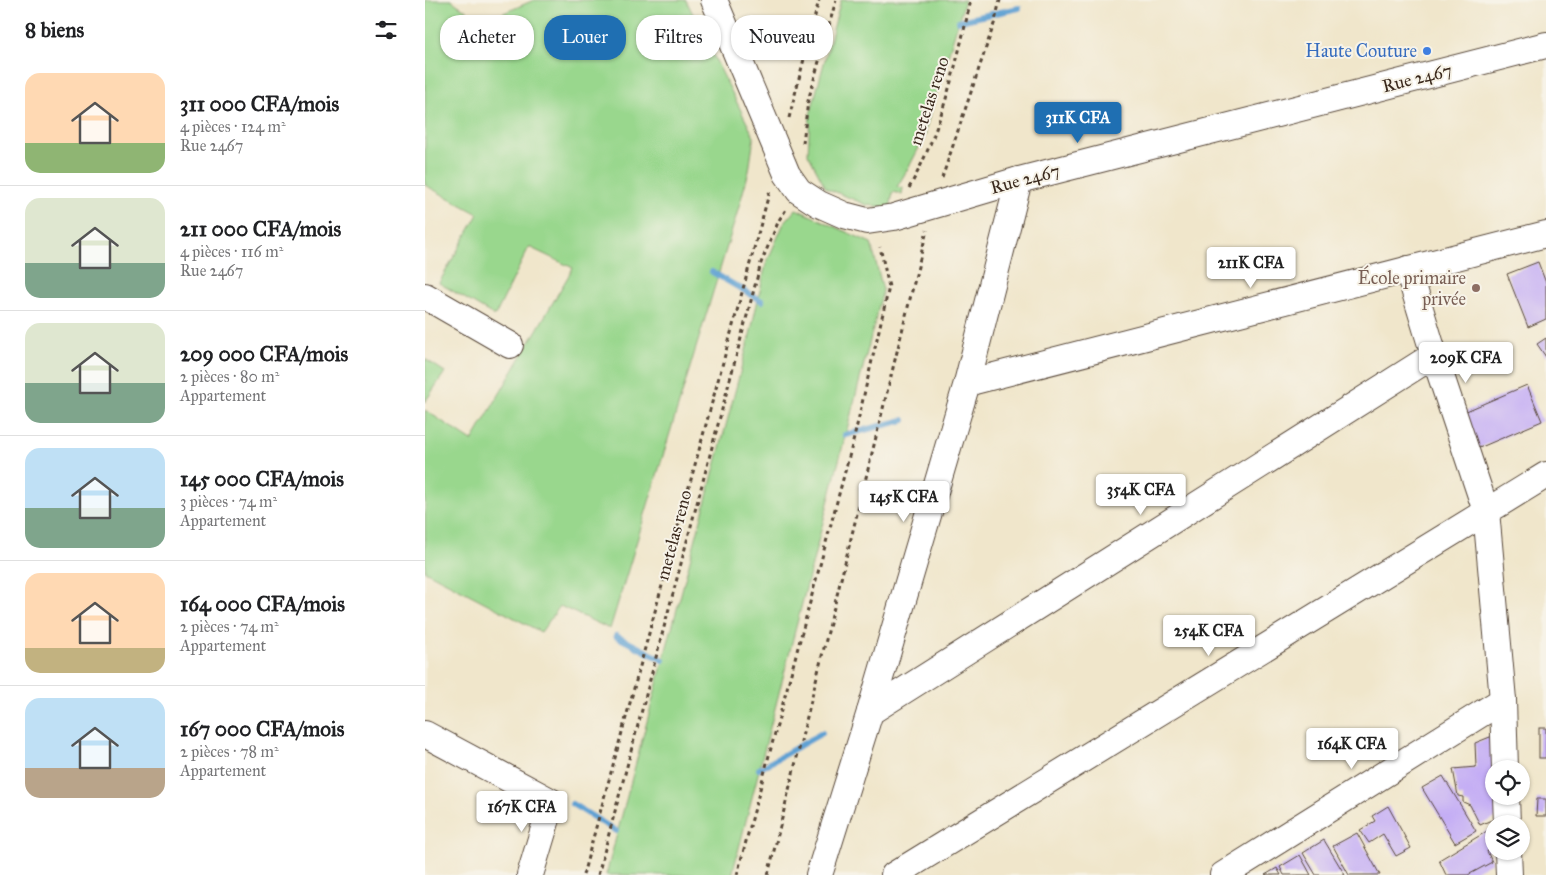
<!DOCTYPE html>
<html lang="fr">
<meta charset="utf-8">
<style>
body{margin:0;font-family:"IM FELL Great Primer",serif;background:#f2f2f2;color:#202124;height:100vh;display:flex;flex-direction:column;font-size:19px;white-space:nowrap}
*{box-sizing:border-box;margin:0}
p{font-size:16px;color:#757577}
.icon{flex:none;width:28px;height:28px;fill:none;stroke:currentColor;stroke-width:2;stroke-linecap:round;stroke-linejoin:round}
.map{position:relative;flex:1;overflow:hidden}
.drawer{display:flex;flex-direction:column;background:#fff;width:425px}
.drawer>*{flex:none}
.top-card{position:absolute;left:15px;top:15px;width:475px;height:45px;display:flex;gap:10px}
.tools{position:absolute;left:1060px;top:760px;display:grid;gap:10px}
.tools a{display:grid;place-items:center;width:45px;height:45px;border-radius:50%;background:#fff;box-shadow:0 1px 4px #0004;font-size:25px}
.price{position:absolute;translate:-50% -42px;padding:0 11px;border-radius:5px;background:#fff;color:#222;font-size:16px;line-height:32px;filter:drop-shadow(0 1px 2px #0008)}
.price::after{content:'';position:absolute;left:50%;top:30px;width:15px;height:11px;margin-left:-8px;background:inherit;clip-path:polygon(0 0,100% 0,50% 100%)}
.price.active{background:#1f6fb2;color:#fff}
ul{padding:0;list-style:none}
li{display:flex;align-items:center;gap:15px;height:125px;padding:0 25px}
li+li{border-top:1px solid #e0e0e0}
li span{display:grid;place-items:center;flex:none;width:140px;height:100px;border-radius:15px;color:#555}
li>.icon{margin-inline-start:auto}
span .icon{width:60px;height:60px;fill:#fffc;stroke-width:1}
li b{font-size:21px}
h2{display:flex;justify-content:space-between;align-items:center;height:60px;padding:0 25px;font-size:21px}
.tag{padding:0 18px;border-radius:20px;background:#fff;box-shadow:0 1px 4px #0004;font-size:18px;line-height:45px}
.tag.active{background:#1f6fb2;color:#fff}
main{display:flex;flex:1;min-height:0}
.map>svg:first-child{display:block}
.green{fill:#99d78d;stroke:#6a8056}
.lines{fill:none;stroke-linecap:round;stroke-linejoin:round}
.stream{stroke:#5fa1d3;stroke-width:6}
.building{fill:#c3acf5}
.minor-casing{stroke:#564638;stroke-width:28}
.path{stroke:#564638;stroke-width:3;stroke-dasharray:4 4;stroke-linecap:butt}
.minor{stroke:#fff;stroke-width:26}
.shop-dot{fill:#3f7fe0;stroke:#f7f3e8;stroke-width:2}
.education-dot{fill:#8d6e63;stroke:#f7f3e8;stroke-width:2}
.labels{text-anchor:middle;stroke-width:4;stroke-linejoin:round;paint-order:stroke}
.shop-label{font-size:18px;fill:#366cbe;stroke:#f7f3e8;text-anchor:end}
.street-label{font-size:18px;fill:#3b2a1e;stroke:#f7f3e8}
.education-label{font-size:18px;fill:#785e54;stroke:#f7f3e8;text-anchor:end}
</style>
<main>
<section class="drawer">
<h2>8 biens<svg class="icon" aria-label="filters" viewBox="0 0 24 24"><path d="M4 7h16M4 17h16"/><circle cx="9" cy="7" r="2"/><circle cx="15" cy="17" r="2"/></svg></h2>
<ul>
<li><span style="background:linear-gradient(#ffd9b3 70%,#8fb573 0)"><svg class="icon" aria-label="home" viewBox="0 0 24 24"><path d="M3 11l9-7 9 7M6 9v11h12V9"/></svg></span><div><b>311 000 CFA/mois</b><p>4 pièces · 124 m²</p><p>Rue 2467</p></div></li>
<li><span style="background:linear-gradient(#dfe7d0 65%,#7fa58c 0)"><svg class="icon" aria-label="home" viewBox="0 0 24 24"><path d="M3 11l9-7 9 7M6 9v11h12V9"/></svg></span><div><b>211 000 CFA/mois</b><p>4 pièces · 116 m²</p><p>Rue 2467</p></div></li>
<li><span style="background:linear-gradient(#dfe7d0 60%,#7fa58c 0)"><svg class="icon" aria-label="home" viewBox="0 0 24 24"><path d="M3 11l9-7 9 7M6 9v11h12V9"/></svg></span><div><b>209 000 CFA/mois</b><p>2 pièces · 80 m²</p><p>Appartement</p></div></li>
<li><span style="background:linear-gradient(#bfe0f5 60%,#7fa58c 0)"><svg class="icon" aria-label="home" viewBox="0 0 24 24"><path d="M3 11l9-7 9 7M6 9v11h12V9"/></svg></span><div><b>145 000 CFA/mois</b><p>3 pièces · 74 m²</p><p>Appartement</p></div></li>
<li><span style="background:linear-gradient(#ffd9b3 75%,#c2b280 0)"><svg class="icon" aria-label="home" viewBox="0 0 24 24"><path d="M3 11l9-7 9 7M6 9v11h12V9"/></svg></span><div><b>164 000 CFA/mois</b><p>2 pièces · 74 m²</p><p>Appartement</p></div></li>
<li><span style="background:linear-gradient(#bfe0f5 70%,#b9a48a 0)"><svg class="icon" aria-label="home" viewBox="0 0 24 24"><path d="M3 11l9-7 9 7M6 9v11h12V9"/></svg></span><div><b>167 000 CFA/mois</b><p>2 pièces · 78 m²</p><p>Appartement</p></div></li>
</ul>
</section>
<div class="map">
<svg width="1121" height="875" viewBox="0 0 1121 875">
<rect width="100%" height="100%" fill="#f7f3e8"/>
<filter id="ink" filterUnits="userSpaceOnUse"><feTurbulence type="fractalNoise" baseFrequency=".02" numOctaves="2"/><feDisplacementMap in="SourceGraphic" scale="10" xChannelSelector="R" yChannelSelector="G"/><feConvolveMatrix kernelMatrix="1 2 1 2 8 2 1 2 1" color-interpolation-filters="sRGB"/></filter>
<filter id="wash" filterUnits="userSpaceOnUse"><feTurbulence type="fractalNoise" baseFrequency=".0096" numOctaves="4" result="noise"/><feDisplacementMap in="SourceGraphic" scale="20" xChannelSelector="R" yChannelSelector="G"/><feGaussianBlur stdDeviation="1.12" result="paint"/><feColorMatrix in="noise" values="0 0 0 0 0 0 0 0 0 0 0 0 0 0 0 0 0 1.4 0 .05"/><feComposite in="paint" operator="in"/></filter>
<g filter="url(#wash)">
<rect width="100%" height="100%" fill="#f0e6cb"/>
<g class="green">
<polygon points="0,0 26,0 58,22 109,0 261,0 329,137 324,171 311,217 185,629 135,606 116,632 0,571 0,410 47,441 148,268 104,247 70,316 14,283 53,214 0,185"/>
<polygon points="416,0 540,0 500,131 501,134 484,167 472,187 478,188 477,194 468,192 465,208 442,205 401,188 383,154 385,115"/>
<polygon points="371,209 446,243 458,290 307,875 181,875 324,339 341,264 359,223"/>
<polygon points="0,359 20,372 0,402"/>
</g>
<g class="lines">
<g class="stream">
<polyline points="534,21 594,8"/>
<polyline points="287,272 337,301"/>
<polyline points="420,435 479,420"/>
<polyline points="191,636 238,660"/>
<polyline points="334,769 397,733"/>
<polyline points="147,804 191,831"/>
</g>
</g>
<g id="blocks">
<g class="building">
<polygon points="1113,262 1121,283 1121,319 1103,327 1082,274"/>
<polygon points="1121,338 1121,357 1112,344"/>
<polygon points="1102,385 1117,421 1047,451 1032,415"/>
<rect x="1114" y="728" width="7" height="30"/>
<polygon points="1070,735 1069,796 1078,815 1055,825 1045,805 1038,802 1038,797 1033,796 1028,769 1051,767 1050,743"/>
<polygon points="1018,776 1051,831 1030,843 997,788"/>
<polygon points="1112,799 1121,799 1121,816 1111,816"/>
<polygon points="963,806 986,848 971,856 958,834 944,843 935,830 950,821 947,816"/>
<polygon points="1069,827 1069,851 1080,851 1072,859 1067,848 1062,851 1067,862 1043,875 1021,875 1014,860"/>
<polygon points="932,833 955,875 924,875 908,846"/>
<polygon points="899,840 920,875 891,875 878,853"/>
<polygon points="875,855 886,875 859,875 855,867"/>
<polygon points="852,868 856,875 840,875"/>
</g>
</g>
</g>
<g filter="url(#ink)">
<use href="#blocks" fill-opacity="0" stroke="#564638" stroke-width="1"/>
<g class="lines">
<defs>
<g id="minor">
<polyline points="289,0 362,174 374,191 394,204 419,215 442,221 469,217 594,180 1121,45"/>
<polyline points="983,269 1009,355 1061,511 1078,700 1080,769"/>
<polyline points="0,296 85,345"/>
<polyline points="542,383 1121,234"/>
<polyline points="445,712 1009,355"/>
<polyline points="0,734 127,802 105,875"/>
<polyline points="1081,796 1082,824"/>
<polyline points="1083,851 1084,875"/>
<polyline points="394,875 445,712 542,383 594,180"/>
<polyline points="469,875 1121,475"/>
<polyline points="798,875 1078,700"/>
</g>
</defs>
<use href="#minor" class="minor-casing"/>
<g class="path">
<polyline points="364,118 394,0"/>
<polyline points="378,143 383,101 411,0"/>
<polyline points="517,178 570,21 575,0"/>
<path d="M484 188C517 130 531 64 546 0"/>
<polyline points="158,875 345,190"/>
<polyline points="173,875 336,263 354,220 362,208"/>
<polyline points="312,875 429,438 464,287 455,247"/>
<polyline points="343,875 502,230"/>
</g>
<use href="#minor" class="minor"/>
</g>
</g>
<circle class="shop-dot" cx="1002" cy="51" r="5"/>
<circle class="education-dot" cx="1051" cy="288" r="5"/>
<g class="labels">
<g class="shop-label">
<text x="992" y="57">Haute Couture</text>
</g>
<g class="street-label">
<text transform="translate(992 78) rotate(-14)" y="6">Rue 2467</text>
<text transform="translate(504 101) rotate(-72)" y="6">metelas reno</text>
<text transform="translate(600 179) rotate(-15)" y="6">Rue 2467</text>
<text transform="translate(249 535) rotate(-75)" y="6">metelas reno</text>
</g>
<g class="education-label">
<text x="1041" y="284">École primaire<tspan x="1041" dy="21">privée</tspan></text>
</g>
</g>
</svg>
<div class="tools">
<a><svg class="icon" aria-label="locate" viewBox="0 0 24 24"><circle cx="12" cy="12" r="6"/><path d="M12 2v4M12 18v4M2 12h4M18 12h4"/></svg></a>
<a><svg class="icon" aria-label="layers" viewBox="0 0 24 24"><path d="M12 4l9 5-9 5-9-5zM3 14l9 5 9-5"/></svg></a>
</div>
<b class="price active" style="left:653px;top:144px">311K CFA</b>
<b class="price" style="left:826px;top:289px">211K CFA</b>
<b class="price" style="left:1041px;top:384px">209K CFA</b>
<b class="price" style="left:716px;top:516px">354K CFA</b>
<b class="price" style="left:479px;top:523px">145K CFA</b>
<b class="price" style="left:784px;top:657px">254K CFA</b>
<b class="price" style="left:927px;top:770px">164K CFA</b>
<b class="price" style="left:97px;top:833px">167K CFA</b>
<div class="top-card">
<a class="tag">Acheter</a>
<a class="tag active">Louer</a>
<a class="tag">Filtres</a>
<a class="tag">Nouveau</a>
</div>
</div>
</main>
